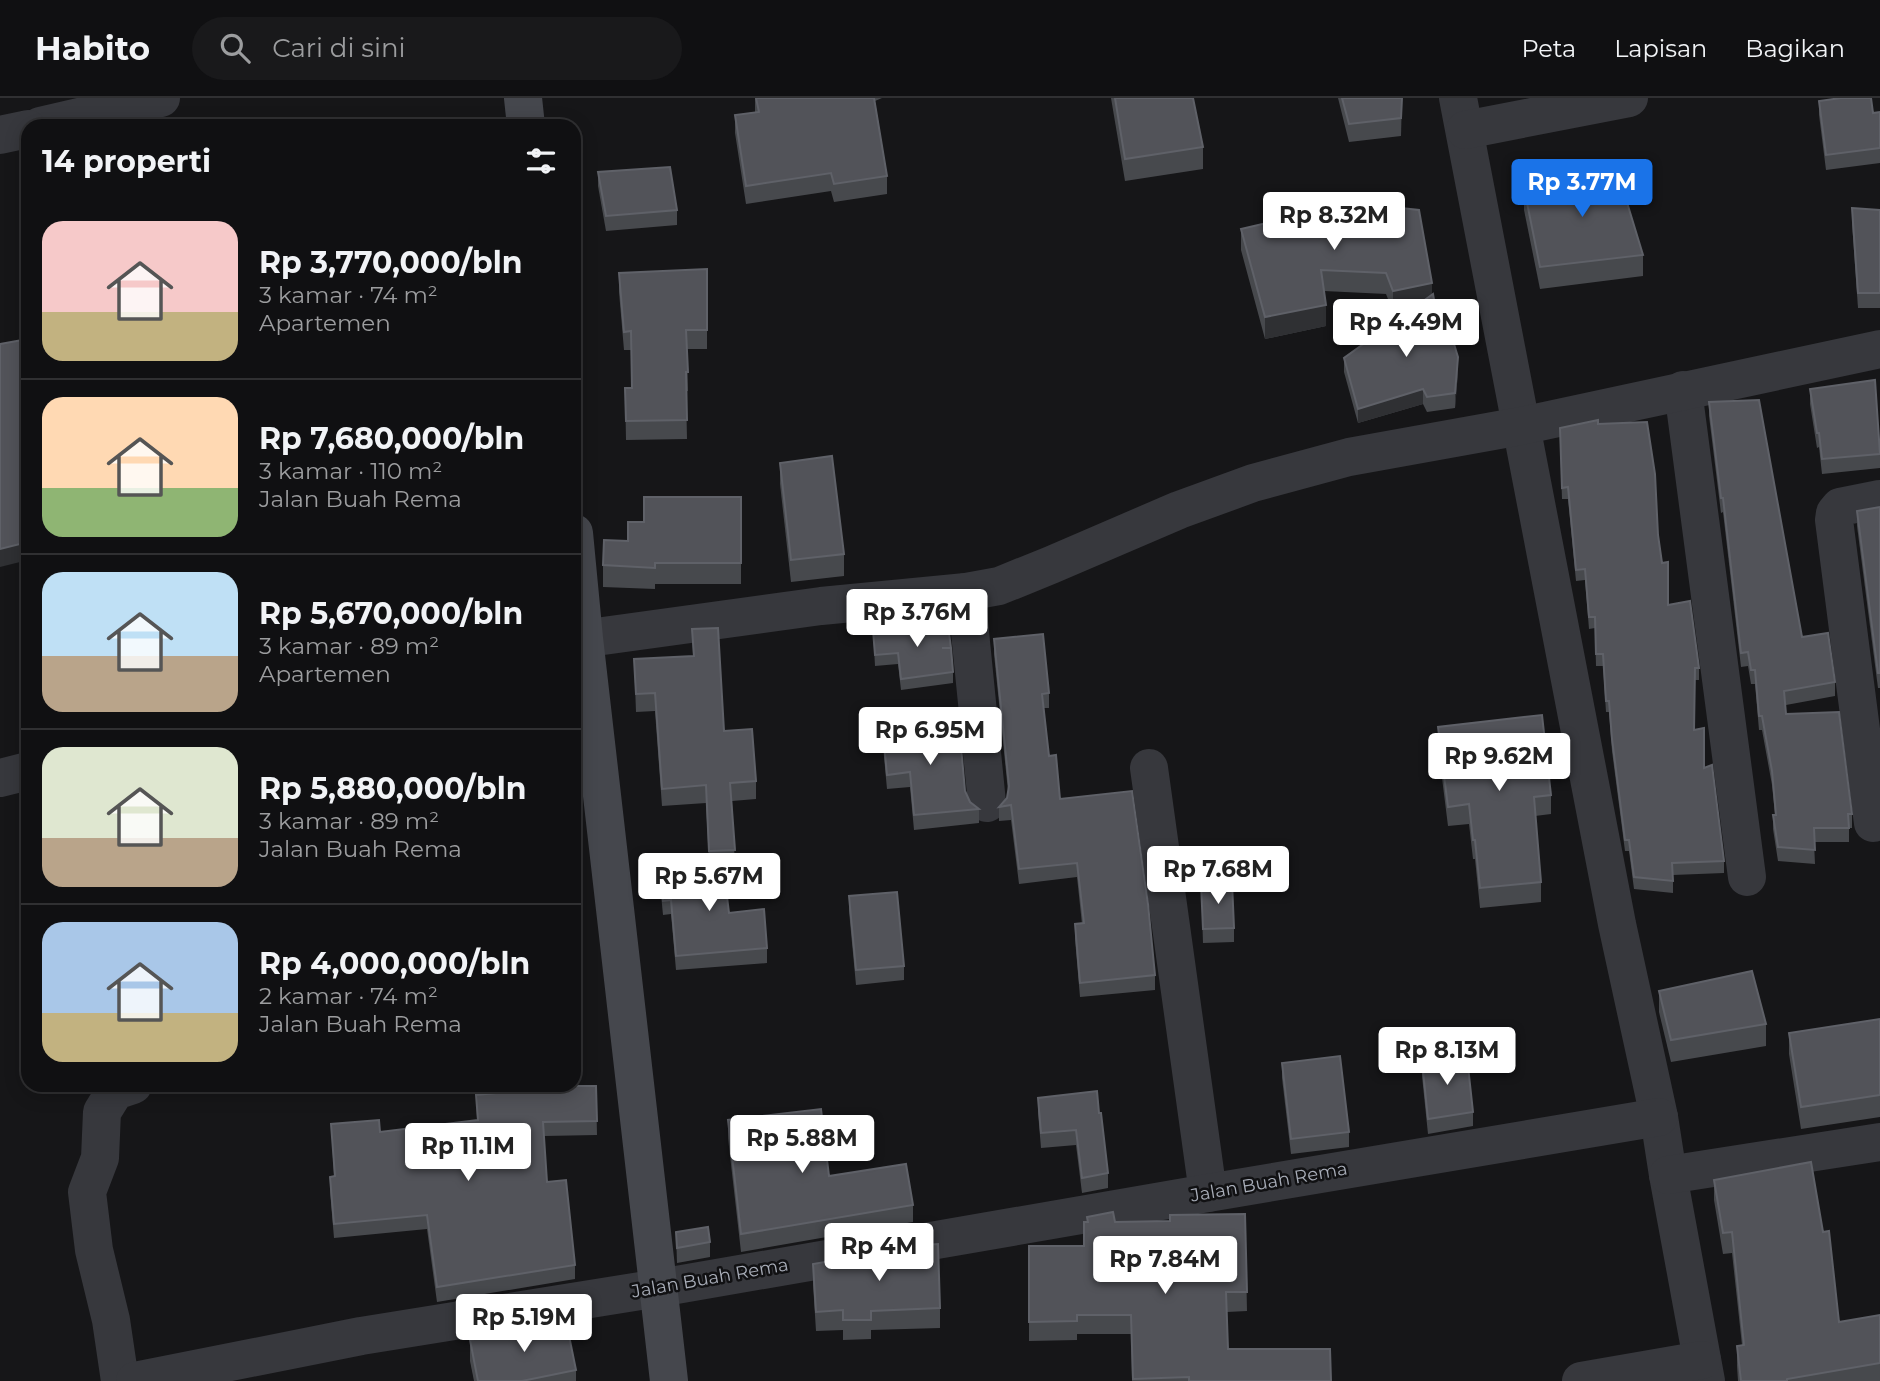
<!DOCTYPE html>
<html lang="id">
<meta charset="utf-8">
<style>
body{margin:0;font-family:Montserrat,sans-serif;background:#19191b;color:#f1f3f6;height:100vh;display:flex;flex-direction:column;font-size:26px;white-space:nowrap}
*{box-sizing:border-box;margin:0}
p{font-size:23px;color:#9c9d9f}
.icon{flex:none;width:38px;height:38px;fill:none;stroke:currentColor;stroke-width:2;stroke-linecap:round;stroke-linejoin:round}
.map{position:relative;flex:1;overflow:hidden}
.sheet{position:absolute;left:21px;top:21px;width:560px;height:973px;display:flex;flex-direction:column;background:#101012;border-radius:21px;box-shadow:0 4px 18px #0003,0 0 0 2px #303032}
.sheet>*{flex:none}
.price{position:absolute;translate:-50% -60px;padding:0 16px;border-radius:7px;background:#fff;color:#222;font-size:23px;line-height:46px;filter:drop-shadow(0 2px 4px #0008)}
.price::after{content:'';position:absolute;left:50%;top:42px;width:21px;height:16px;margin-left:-10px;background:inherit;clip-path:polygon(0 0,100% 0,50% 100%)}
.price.active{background:#1a73e8;color:#fff}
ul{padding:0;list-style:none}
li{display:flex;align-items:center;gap:21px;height:175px;padding:0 21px}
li+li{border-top:2px solid #303032}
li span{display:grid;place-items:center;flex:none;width:196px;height:140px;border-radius:21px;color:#555}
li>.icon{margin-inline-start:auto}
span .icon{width:84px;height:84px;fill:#fffc;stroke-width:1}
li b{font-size:30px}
h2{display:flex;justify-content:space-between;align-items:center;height:84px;padding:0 21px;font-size:30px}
header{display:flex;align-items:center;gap:42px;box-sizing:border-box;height:98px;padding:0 35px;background:#101012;border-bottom:2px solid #303032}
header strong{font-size:33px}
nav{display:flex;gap:38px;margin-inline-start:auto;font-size:24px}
.search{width:490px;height:63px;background:#19191b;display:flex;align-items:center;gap:18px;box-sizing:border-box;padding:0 24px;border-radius:38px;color:#9c9d9f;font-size:26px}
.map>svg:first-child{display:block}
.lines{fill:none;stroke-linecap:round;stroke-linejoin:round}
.street{stroke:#37383d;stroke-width:38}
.secondary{stroke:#45474d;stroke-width:38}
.wall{fill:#47494d}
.shaded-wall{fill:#2f3033}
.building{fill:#525359;stroke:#5f6168;stroke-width:2}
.labels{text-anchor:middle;stroke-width:5;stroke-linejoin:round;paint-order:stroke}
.street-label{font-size:18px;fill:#a8adb8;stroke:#111113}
</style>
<header>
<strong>Habito</strong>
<div class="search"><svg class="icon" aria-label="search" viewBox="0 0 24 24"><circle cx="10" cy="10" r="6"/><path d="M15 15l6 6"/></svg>Cari di sini</div>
<nav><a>Peta</a><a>Lapisan</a><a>Bagikan</a></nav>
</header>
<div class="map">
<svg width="1880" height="1283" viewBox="0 0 1880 1283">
<rect width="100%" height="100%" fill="#161618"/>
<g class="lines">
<g class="street">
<polyline points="1458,0 1617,826 1659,1019 1668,1077 1706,1283"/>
<polyline points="40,28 161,0"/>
<polyline points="1465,32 1629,0"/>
<polyline points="0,37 28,31"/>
<polyline points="1683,292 1747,779"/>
<polyline points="966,494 987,705"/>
<polyline points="574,542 821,508 966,494 999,488 1051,467 1179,412 1253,385 1349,359 1521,328 1880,251"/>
<polyline points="1149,670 1208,1095"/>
<polyline points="0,680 28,673"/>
<polyline points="1873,725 1834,422 1835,415 1840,409 1880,401"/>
<polyline points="1668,1077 1880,1044"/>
<polyline points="120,1283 111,1222 94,1152 87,1094 100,1060 102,1014 115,993 133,987"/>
<polyline points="135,1283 361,1238 659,1190 1208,1095 1659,1019"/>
<polyline points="1581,1283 1702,1262"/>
</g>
<g class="secondary">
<polyline points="523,0 526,28"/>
<polyline points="574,435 584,540 669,1283"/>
</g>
</g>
<g class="wall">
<polygon points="755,0 882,0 875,3 887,78 887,96 834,104 831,93 746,106 735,35 735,17 755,14"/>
<polygon points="1111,0 1193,0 1203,49 1203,71 1125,83"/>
<polygon points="1338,0 1402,0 1401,38 1349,44"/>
<polygon points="1819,3 1873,15 1880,14 1880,65 1826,72 1819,17"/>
<polygon points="598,74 677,112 677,127 606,133 598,88"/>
<polygon points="23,85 28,85 28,156 23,103"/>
<polygon points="1524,90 1643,157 1643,178 1540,191 1524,112"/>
<polygon points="1335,103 1432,197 1436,213 1458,274 1455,310 1427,314 1423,306 1358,325 1344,274 1344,260 1414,210 1393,214 1386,196 1324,193 1326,228 1265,241 1241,152 1241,131 1335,109"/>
<polygon points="1852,110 1880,112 1880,210 1858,210 1852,125"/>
<polygon points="707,171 707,251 687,251 688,293 686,293 687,341 626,342 625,290 632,290 631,252 624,252 619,194 619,175"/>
<polygon points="1810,291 1880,356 1880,370 1822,376 1819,349 1817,350 1810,306"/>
<polygon points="1709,304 1802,539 1835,584 1835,598 1786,607 1786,616 1852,716 1852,730 1849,730 1849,744 1814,744 1815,766 1778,763 1773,731 1773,717 1775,717 1772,687 1762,632 1759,632 1755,586 1751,586 1748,568 1741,569 1723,414 1721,415 1709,318"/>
<polygon points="1598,326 1658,437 1668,507 1699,570 1699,582 1695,582 1694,632 1704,670 1724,763 1724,775 1673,777 1673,795 1634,791 1629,753 1625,753 1612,653 1609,614 1606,614 1603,568 1596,568 1595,530 1589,531 1585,482 1576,483 1568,401 1562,401 1560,342"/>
<polygon points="780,365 844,456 844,478 791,484 780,386"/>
<polygon points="741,399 741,486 655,486 655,491 603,489 603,467 628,443 628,424 644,424"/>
<polygon points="1880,409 1880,590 1878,590 1857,428 1857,413"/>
<polygon points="692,531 724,633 756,683 756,701 732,703 735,769 723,770 729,815 767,850 767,865 676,872 671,816 663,817 660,786 660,772 709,766 706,705 662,708 655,613 636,614 634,561 693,558"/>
<polygon points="873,532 953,574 953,585 901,592 898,566 875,568"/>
<polygon points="994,541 1049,595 1049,610 1044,610 1049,658 1060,701 1155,877 1155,892 1080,899 1075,841 1075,826 1082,826 1077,779 1019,786 1011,722 999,723 999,709 1007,700 1008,693 994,556"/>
<polygon points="1438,629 1551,697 1551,716 1535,718 1541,784 1541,804 1480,810 1475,761 1473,761 1469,726 1448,728 1438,648"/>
<polygon points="883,634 965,693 970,704 979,711 979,725 914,732 910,689 887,691 883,648"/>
<polygon points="1201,785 1234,830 1234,844 1203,845"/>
<polygon points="849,798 904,868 904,882 856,887 849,813"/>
<polygon points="1659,893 1766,926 1766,948 1671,964 1659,914"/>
<polygon points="1880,921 1880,1019 1801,1031 1789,956 1789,935"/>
<polygon points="1422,963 1473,1014 1473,1028 1428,1036 1422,978"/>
<polygon points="1282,965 1349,1034 1349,1049 1291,1056 1282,980"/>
<polygon points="596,988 597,1037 544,1038 547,1084 575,1167 575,1181 437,1204 427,1131 334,1140 330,1093 330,1079 334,1078 331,1026 380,1034 477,1022 476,997"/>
<polygon points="1038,1000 1099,1015 1108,1075 1108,1090 1082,1095 1076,1047 1041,1050 1038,1014"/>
<polygon points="728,1022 829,1078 913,1107 913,1124 741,1154 728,1040"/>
<polygon points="1714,1082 1839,1224 1880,1217 1880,1283 1738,1283 1737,1268 1737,1248 1742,1247 1732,1155 1723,1156 1714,1102"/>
<polygon points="1245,1116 1247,1213 1227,1214 1228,1251 1331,1283 1132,1283 1131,1236 1077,1236 1077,1242 1029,1243 1029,1148 1084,1148 1087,1119 1115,1124 1170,1123"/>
<polygon points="676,1134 710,1144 710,1159 677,1165"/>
<polygon points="813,1166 940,1210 940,1230 871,1232 871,1241 843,1242 843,1232 816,1233 813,1186"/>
<polygon points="470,1242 576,1272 576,1283 474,1283 470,1263"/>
</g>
<g class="shaded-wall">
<polygon points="1432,185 1432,206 1393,214 1393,193"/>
<polygon points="1326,207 1326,228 1265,241 1265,219"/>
<polygon points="1458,259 1458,274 1455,310 1455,295"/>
<polygon points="1423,291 1423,306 1358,325 1358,311"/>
<polygon points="28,444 28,462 0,469 0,451"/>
</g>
<g class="building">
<polygon points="756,0 874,0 887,78 834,86 831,75 746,88 735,17 759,14"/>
<polygon points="1115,0 1193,0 1203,49 1125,61"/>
<polygon points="1342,0 1402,0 1401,20 1349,26"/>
<polygon points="1841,0 1871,0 1873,15 1880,14 1880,50 1826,57 1819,3"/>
<polygon points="1615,65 1643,157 1540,169 1524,90"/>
<polygon points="670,69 677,112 606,118 598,74"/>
<polygon points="23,85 28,85 28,138"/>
<polygon points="1335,103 1419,112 1432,185 1393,193 1386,175 1321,172 1326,207 1265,219 1241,131 1336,109"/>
<polygon points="1852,110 1880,112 1880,195 1858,195"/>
<polygon points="707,171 707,232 686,232 688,274 686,274 687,322 626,323 625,290 632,290 631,233 624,234 619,175"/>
<polygon points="1433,196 1436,213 1444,213 1458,259 1455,295 1427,299 1423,291 1358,311 1344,260"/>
<polygon points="28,241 28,444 0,451 0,246"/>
<polygon points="1875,282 1880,356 1822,361 1819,335 1817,335 1810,291"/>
<polygon points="1759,302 1802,539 1828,535 1835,584 1784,593 1786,616 1839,614 1852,716 1848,716 1849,730 1814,730 1815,752 1778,749 1773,717 1776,717 1772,673 1762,618 1759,618 1755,572 1751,572 1748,554 1741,555 1723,400 1721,400 1709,304"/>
<polygon points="1598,322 1598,326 1647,324 1655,376 1658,437 1662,465 1668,464 1668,507 1690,503 1699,570 1695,570 1694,632 1704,630 1704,670 1712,667 1724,763 1672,765 1673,783 1634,779 1629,742 1625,742 1612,641 1609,603 1606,603 1603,556 1596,556 1595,519 1589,519 1585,471 1576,472 1568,389 1562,390 1560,330"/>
<polygon points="832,358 844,456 791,462 780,365"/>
<polygon points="644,399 741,399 741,465 655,465 655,470 603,467 604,442 628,443 628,424 644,424"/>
<polygon points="1880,409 1880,575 1878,575 1857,413"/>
<polygon points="948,527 951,550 942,550 951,550 953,574 901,581 898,555 875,557 873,532"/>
<polygon points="718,530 724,633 752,631 756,683 730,685 735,752 709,753 706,687 662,691 655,595 636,596 634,561 694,558 692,531"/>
<polygon points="1043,536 1049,595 1042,596 1049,658 1056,657 1060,701 1132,693 1148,806 1155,877 1080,885 1075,826 1084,825 1077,765 1019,771 1011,707 999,709 1007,700 1009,688 994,541"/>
<polygon points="1542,617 1551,697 1534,699 1541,784 1480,790 1475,742 1473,742 1469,706 1448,709 1438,629"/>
<polygon points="959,626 965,693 970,704 979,711 914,717 910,674 887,677 883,634"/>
<polygon points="723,765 729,815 764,811 767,850 676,858 671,802 663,803 660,772"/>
<polygon points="1232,784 1234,830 1203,831 1201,785"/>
<polygon points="897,794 904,868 856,872 849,798"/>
<polygon points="1752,873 1766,926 1671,942 1659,893"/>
<polygon points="1880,921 1880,997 1801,1009 1789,935"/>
<polygon points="1340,958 1349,1034 1291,1041 1282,965"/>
<polygon points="1467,959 1473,1014 1428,1021 1422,963"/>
<polygon points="547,988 596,988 597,1023 543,1024 547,1084 566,1082 575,1167 437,1189 427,1117 334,1126 330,1079 335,1078 331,1026 379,1022 380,1034 478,1022 476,997 547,990"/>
<polygon points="1097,993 1099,1015 1101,1015 1108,1075 1082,1080 1076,1032 1041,1035 1038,1000"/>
<polygon points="821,1011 829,1078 906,1066 913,1107 741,1136 728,1022"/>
<polygon points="1811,1064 1823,1134 1829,1133 1839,1224 1880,1217 1880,1265 1787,1281 1787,1283 1741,1283 1737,1248 1744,1247 1732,1134 1723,1135 1714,1082"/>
<polygon points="1113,1114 1115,1124 1170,1123 1170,1117 1245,1116 1247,1194 1226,1194 1228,1251 1330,1251 1331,1283 1189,1283 1189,1279 1133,1281 1131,1217 1077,1217 1077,1223 1029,1224 1029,1148 1084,1148 1084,1124 1088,1124 1087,1119"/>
<polygon points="708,1129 710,1144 677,1150 676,1134"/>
<polygon points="938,1146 940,1210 871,1213 871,1222 843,1222 843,1212 816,1214 813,1166 923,1147"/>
<polygon points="566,1223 576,1272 522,1283 478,1283 470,1242"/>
</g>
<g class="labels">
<g class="street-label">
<text transform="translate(1269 1084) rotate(-10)" y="6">Jalan Buah Rema</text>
<text transform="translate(710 1180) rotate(-10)" y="6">Jalan Buah Rema</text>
</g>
</g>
</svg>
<b class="price active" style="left:1582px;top:121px">Rp 3.77M</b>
<b class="price" style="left:1334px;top:154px">Rp 8.32M</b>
<b class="price" style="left:1406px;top:261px">Rp 4.49M</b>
<b class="price" style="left:917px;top:551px">Rp 3.76M</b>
<b class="price" style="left:930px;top:669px">Rp 6.95M</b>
<b class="price" style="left:1499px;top:695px">Rp 9.62M</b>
<b class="price" style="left:1218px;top:808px">Rp 7.68M</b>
<b class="price" style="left:709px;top:815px">Rp 5.67M</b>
<b class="price" style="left:1447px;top:989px">Rp 8.13M</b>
<b class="price" style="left:802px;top:1077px">Rp 5.88M</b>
<b class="price" style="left:468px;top:1085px">Rp 11.1M</b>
<b class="price" style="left:879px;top:1185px">Rp 4M</b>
<b class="price" style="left:1165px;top:1198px">Rp 7.84M</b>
<b class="price" style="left:524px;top:1256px">Rp 5.19M</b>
<section class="sheet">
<h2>14 properti<svg class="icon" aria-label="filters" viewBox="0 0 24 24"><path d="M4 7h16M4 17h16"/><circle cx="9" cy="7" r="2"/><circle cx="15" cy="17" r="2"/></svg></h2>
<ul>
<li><span style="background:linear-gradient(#f6c9c9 65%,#c2b280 0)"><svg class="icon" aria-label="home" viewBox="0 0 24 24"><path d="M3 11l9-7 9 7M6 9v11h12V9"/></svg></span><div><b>Rp 3,770,000/bln</b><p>3 kamar · 74 m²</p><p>Apartemen</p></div></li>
<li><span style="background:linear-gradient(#ffd9b3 65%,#8fb573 0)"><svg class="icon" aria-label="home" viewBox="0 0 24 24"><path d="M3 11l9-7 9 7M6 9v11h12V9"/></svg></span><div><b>Rp 7,680,000/bln</b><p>3 kamar · 110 m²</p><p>Jalan Buah Rema</p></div></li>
<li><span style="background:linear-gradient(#bfe0f5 60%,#b9a48a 0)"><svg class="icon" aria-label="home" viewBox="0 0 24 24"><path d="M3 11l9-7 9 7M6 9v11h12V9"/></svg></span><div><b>Rp 5,670,000/bln</b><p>3 kamar · 89 m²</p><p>Apartemen</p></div></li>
<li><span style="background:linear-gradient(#dfe7d0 65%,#b9a48a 0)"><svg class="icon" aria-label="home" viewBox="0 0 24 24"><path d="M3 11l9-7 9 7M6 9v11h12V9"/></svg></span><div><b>Rp 5,880,000/bln</b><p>3 kamar · 89 m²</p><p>Jalan Buah Rema</p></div></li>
<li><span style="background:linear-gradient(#a9c7e8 65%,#c2b280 0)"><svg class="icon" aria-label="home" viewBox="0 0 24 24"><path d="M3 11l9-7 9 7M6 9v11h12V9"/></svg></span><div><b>Rp 4,000,000/bln</b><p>2 kamar · 74 m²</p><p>Jalan Buah Rema</p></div></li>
</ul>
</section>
</div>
